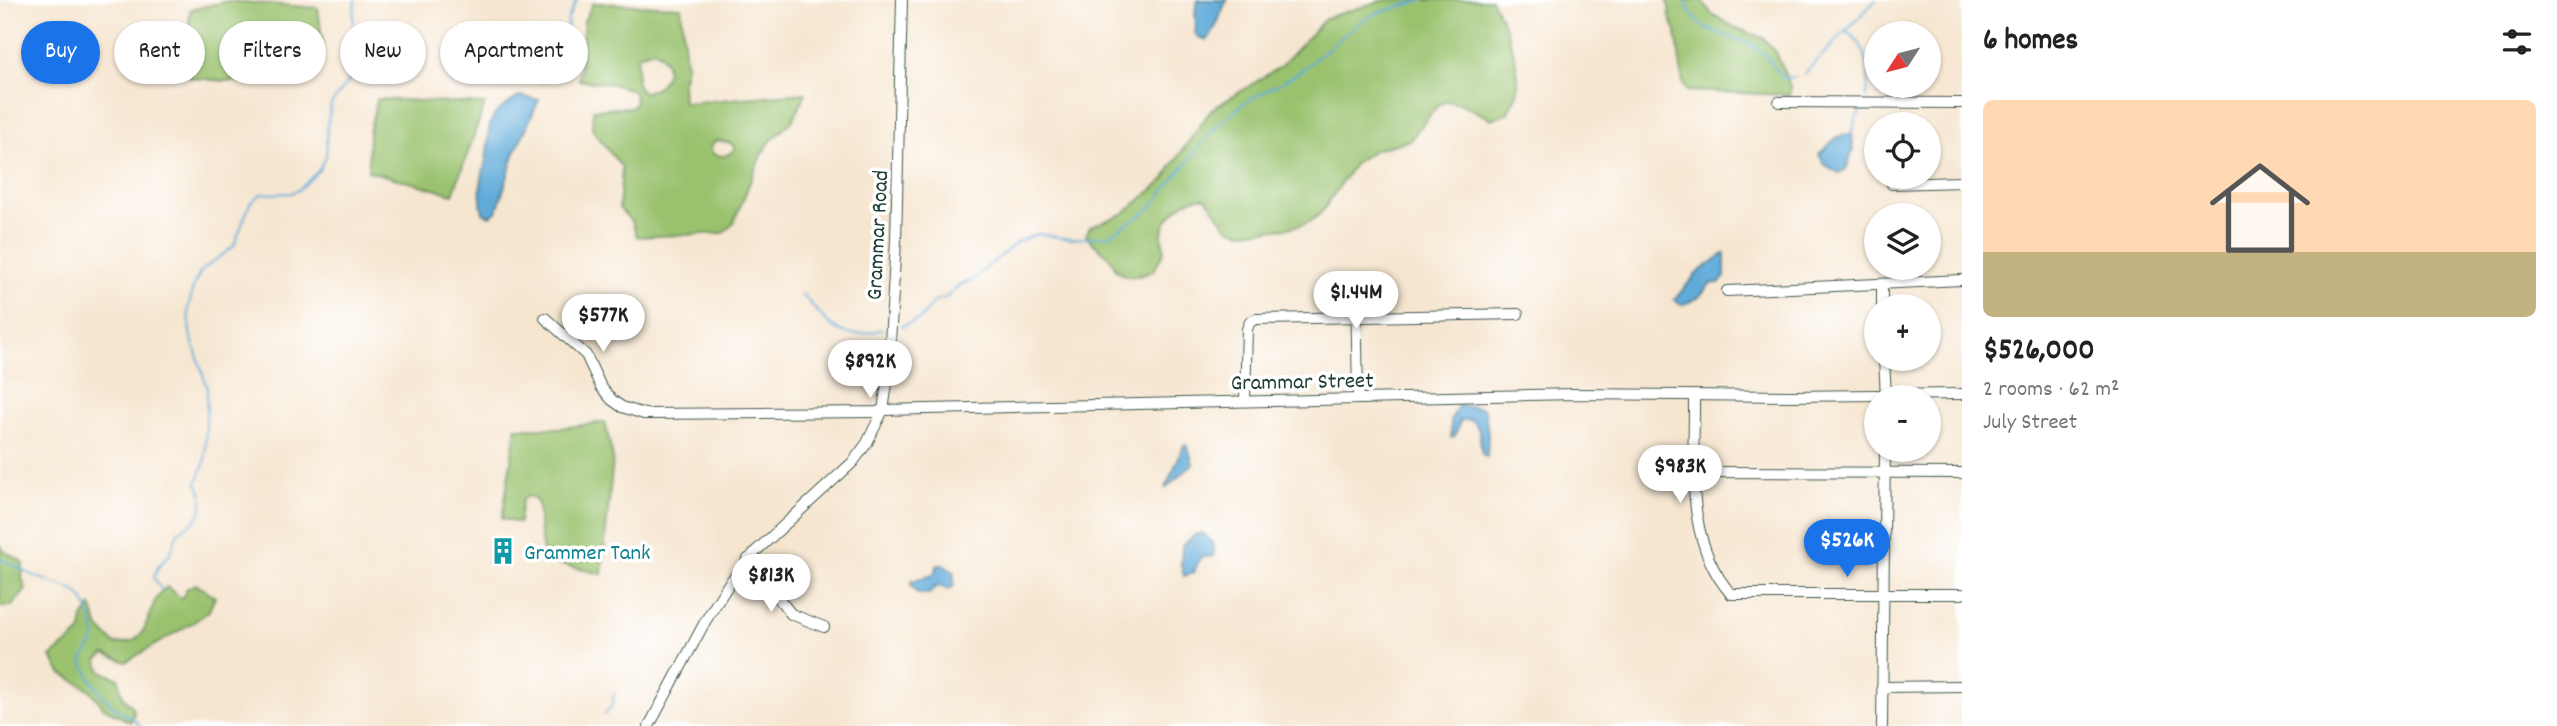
<!DOCTYPE html>
<meta charset="utf-8">
<style>
body{margin:0;font-family:Dekko,sans-serif;background:#f6f6f6;color:#222;height:100vh;display:flex;flex-direction:column;font-size:26px;white-space:nowrap}
*{box-sizing:border-box;margin:0}
p{font-size:23px;color:#767676}
.icon{flex:none;width:38px;height:38px;fill:none;stroke:currentColor;stroke-width:2;stroke-linecap:round;stroke-linejoin:round}
.map{position:relative;flex:1;overflow:hidden}
.sheet{display:flex;flex-direction:column;background:#fff;width:595px}
.sheet>*{flex:none}
.banner{position:absolute;left:21px;top:21px;width:665px;height:63px;display:flex;gap:14px}
.needle{width:46px;rotate:234deg}
.buttons{position:absolute;left:1864px;top:21px;display:grid;gap:14px}
.buttons a{display:grid;place-items:center;width:77px;height:77px;border-radius:50%;background:#fff;box-shadow:0 2px 5px #0004;font-size:35px}
.price{position:absolute;translate:-50% -60px;padding:0 16px;border-radius:24px;background:#fff;color:#222;font-size:23px;line-height:46px;filter:drop-shadow(0 2px 4px #0008)}
.price::after{content:'';position:absolute;left:50%;top:42px;width:21px;height:16px;margin-left:-10px;background:inherit;clip-path:polygon(0 0,100% 0,50% 100%)}
.price.selected{background:#1a73e8;color:#fff}
ul{padding:0;list-style:none}
li{display:grid;align-content:center;gap:14px;height:371px;padding:0 21px}
li+li{border-top:2px solid #e0e0e0}
li span{display:grid;place-items:center;height:217px;border-radius:10px;color:#555}
li>.icon{margin-inline-start:auto}
span .icon{width:126px;height:126px;fill:#fffc;stroke-width:1}
li b{font-size:30px}
h2{display:flex;justify-content:space-between;align-items:center;height:84px;padding:0 21px;font-size:30px}
.tag{padding:0 24px;border-radius:32px;background:#fff;box-shadow:0 2px 5px #0004;font-size:24px;line-height:63px}
.tag.selected{background:#1a73e8;color:#fff}
main{display:flex;flex:1;min-height:0}
.map>svg:first-child{display:block}
.green{fill:#9ac26e;stroke:#5c8051;stroke-width:2;fill-rule:evenodd}
.water{fill:#61abd9;stroke:#407486;stroke-width:2}
.lines{fill:none;stroke-linecap:round;stroke-linejoin:round}
.stream{stroke:#61abd9;stroke-width:2}
.minor-casing{stroke:#3f564b;stroke-width:12}
.minor{stroke:#fff;stroke-width:10}
.labels{text-anchor:middle;stroke-width:7;stroke-linejoin:round;paint-order:stroke}
.street-label{font-size:23px;fill:#1f3d34;stroke:#fff}
.culture-label{font-size:23px;fill:#0d838f;stroke:#fff;text-anchor:start}
</style>
<main>
<div class="map">
<svg width="1962" height="726" viewBox="0 0 1962 726">
<rect width="100%" height="100%" fill="#fff"/>
<filter id="ink" filterUnits="userSpaceOnUse"><feTurbulence type="fractalNoise" baseFrequency=".0143" numOctaves="2"/><feDisplacementMap in="SourceGraphic" scale="14" xChannelSelector="R" yChannelSelector="G"/><feConvolveMatrix kernelMatrix="1 2 1 2 8 2 1 2 1" color-interpolation-filters="sRGB"/></filter>
<filter id="wash" filterUnits="userSpaceOnUse"><feTurbulence type="fractalNoise" baseFrequency=".00686" numOctaves="4" result="noise"/><feDisplacementMap in="SourceGraphic" scale="28" xChannelSelector="R" yChannelSelector="G"/><feGaussianBlur stdDeviation="1.57" result="paint"/><feColorMatrix in="noise" values="0 0 0 0 0 0 0 0 0 0 0 0 0 0 0 0 0 1.4 0 .05"/><feComposite in="paint" operator="in"/></filter>
<g filter="url(#wash)">
<rect width="100%" height="100%" fill="#f6e6d0"/>
<g class="green">
<path d="M1384 0H1491C1505 20 1520 64 1518 89 1517 97 1510 106 1507 114L1491 119 1462 104 1447 101 1438 105 1410 140 1374 150 1355 163 1321 213 1307 223 1288 228 1240 232 1227 227 1206 198C1187 195 1166 215 1162 234 1161 240 1165 246 1164 251 1162 257 1156 265 1153 271 1140 276 1127 281 1116 269 1113 264 1111 259 1107 255 1100 248 1092 244 1086 235L1090 227 1123 214 1165 179 1171 167 1211 110 1281 66 1326 18Z"/>
<polygon points="1668,0 1701,0 1712,14 1734,27 1763,38 1776,52 1791,88 1789,95 1687,91 1683,83 1676,32 1670,17"/>
<path d="M228 1 318 8 323 46 281 54C253 90 233 81 191 78L186 67 190 10Z"/>
<path d="M593 3 681 7 686 65 682 84 683 103 806 93 792 121 771 141 761 155 733 224 723 233 637 237 632 222 619 208 622 168 592 129 593 110 632 107 636 102 633 90 612 84 579 80 584 21ZM654 50C677 62 666 92 641 92L636 81C639 72 636 64 638 55ZM716 140 731 143 735 149C728 157 722 157 713 154L710 147Z"/>
<polygon points="377,99 485,104 453,194 368,171 369,132"/>
<polygon points="605,422 613,458 602,574 545,561 540,535 538,504 534,498 528,496 522,500 519,523 502,519 516,428 561,428"/>
<polygon points="0,545 4,551 23,562 22,578 26,590 12,606 0,606"/>
<path d="M196 584 215 597 208 612 194 622 126 662 105 654 97 660 101 671 119 679C120 692 123 699 133 707L134 714 130 722 104 708 90 690 61 673 51 657 81 632 83 618 91 606 99 628 115 644C120 643 128 643 133 641 152 631 146 602 167 587L182 599 186 589Z"/>
</g>
<g class="water">
<path d="M1198 0H1227C1221 11 1215 34 1207 40L1198 37 1195 33C1198 20 1192 12 1198 0Z"/>
<path d="M520 96 539 100 515 152 497 211 490 216 483 213C477 188 483 176 487 154 489 142 487 126 494 116 499 108 512 102 520 96Z"/>
<polygon points="1852,133 1853,149 1846,170 1839,173 1824,164 1819,154 1836,138"/>
<polygon points="1725,253 1725,277 1719,283 1710,284 1698,298 1682,305 1674,300 1697,273"/>
<path d="M1458 405 1482 408 1485 410 1488 435 1487 457 1482 454C1479 440 1483 414 1460 421L1455 436 1451 438V420Z"/>
<polygon points="1184,445 1188,447 1193,464 1165,489"/>
<polygon points="1203,533 1214,545 1214,556 1201,557 1193,573 1184,576 1181,566 1182,546 1195,535"/>
<polygon points="938,565 943,565 954,572 954,586 949,589 936,586 929,594 918,594 911,584 912,581 933,575"/>
</g>
<g class="lines">
<g class="stream">
<path d="M1685 0C1699 40 1725 30 1754 46 1767 53 1774 68 1784 78L1796 77"/>
<path d="M1846 32C1868 43 1871 74 1866 97"/>
<polyline points="1804,74 1876,0"/>
<polyline points="542,83 565,58 568,18 577,0"/>
<polyline points="1852,133 1856,118 1864,108"/>
<path d="M802 294C829 324 839 344 882 329"/>
<polyline points="902,326 920,319 935,301 947,297 958,286 972,280 1017,242 1037,234 1072,239 1108,236 1149,210 1213,130 1244,103 1298,73 1360,22 1376,13 1425,0"/>
<path d="M0 559C12 563 23 571 35 576 79 593 84 585 96 637L82 661C91 682 100 696 118 710 128 717 132 715 140 726"/>
<polyline points="162,591 154,578 158,567 170,554 178,532 196,520 202,508 202,494 197,483 205,461 207,387 190,333 188,310 194,284 202,270 234,246 250,203 261,194 291,193 300,189 319,170 326,157 327,127 331,104 354,74 357,63 353,24 355,0"/>
<polyline points="604,715 612,706 614,694"/>
</g>
</g>
</g>
<g filter="url(#ink)">
<g class="lines">
<defs>
<g id="minor">
<polyline points="1779,102 1962,103"/>
<polyline points="1892,184 1962,182"/>
<polyline points="1882,284 1882,306"/>
<polyline points="1356,286 1358,398"/>
<polyline points="1727,291 1962,280"/>
<polyline points="545,318 586,355 601,387 612,400 622,407 644,414 876,412 883,410 1575,394 1791,396 1962,394"/>
<polyline points="1884,359 1886,397"/>
<path d="M1694 396C1695 463 1683 539 1731 594H1962"/>
<polyline points="1245,400 1247,329 1250,322 1256,319 1518,314"/>
<polyline points="1694,472 1962,473"/>
<polyline points="748,559 791,614 824,627"/>
<polyline points="1882,687 1962,686"/>
<polyline points="649,726 706,620 730,582 756,551 853,462 867,443 883,410 888,377 896,240 902,0"/>
<polyline points="1882,726 1885,450"/>
</g>
</defs>
<use href="#minor" class="minor-casing"/>
<use href="#minor" class="minor"/>
</g>
</g>
<defs>
<symbol id="building-bare" viewBox="-9 -9 18 18"><path d="M-4-6H4V6H1V3H-1V6H-4ZM-2.5-4.3h1.7v1.8h-1.7ZM.8-4.3h1.7v1.8H.8ZM-2.5-1h1.7V.8h-1.7ZM.8-1h1.7V.8H.8Z" fill="#0f9aa8" stroke="#fff" stroke-width="2.5" paint-order="stroke"/></symbol>
</defs>
<g fill-rule="evenodd">
<use href="#building-bare" x="484" y="532" width="38" height="38"/>
</g>
<g class="labels">
<g class="street-label">
<text transform="translate(876 235) rotate(-87)" y="8">Grammar Road</text>
<text transform="translate(1302 380) rotate(-1)" y="8">Grammar Street</text>
</g>
<g class="culture-label">
<text x="524" y="559">Grammer Tank</text>
</g>
</g>
</svg>
<div class="buttons">
<a><svg class="needle" viewBox="-14 -14 28 28"><path d="M0-13l5 13h-10z" fill="#e53935"/><path d="M0 13l5-13h-10z" fill="#767676"/></svg></a>
<a><svg class="icon" aria-label="locate" viewBox="0 0 24 24"><circle cx="12" cy="12" r="6"/><path d="M12 2v4M12 18v4M2 12h4M18 12h4"/></svg></a>
<a><svg class="icon" aria-label="layers" viewBox="0 0 24 24"><path d="M12 4l9 5-9 5-9-5zM3 14l9 5 9-5"/></svg></a>
<a>+</a>
<a>−</a>
</div>
<b class="price" style="left:1356px;top:331px">$1.44M</b>
<b class="price" style="left:603px;top:354px">$577K</b>
<b class="price" style="left:870px;top:400px">$892K</b>
<b class="price" style="left:1680px;top:505px">$983K</b>
<b class="price selected" style="left:1847px;top:579px">$526K</b>
<b class="price" style="left:771px;top:614px">$813K</b>
<div class="banner">
<a class="tag selected">Buy</a>
<a class="tag">Rent</a>
<a class="tag">Filters</a>
<a class="tag">New</a>
<a class="tag">Apartment</a>
</div>
</div>
<section class="sheet">
<h2>6 homes<svg class="icon" aria-label="filters" viewBox="0 0 24 24"><path d="M4 7h16M4 17h16"/><circle cx="9" cy="7" r="2"/><circle cx="15" cy="17" r="2"/></svg></h2>
<ul>
<li><span style="background:linear-gradient(#ffd9b3 70%,#c2b280 0)"><svg class="icon" aria-label="home" viewBox="0 0 24 24"><path d="M3 11l9-7 9 7M6 9v11h12V9"/></svg></span><div><b>$526,000</b><p>2 rooms · 62 m²</p><p>July Street</p></div></li>
</ul>
</section>
</main>
